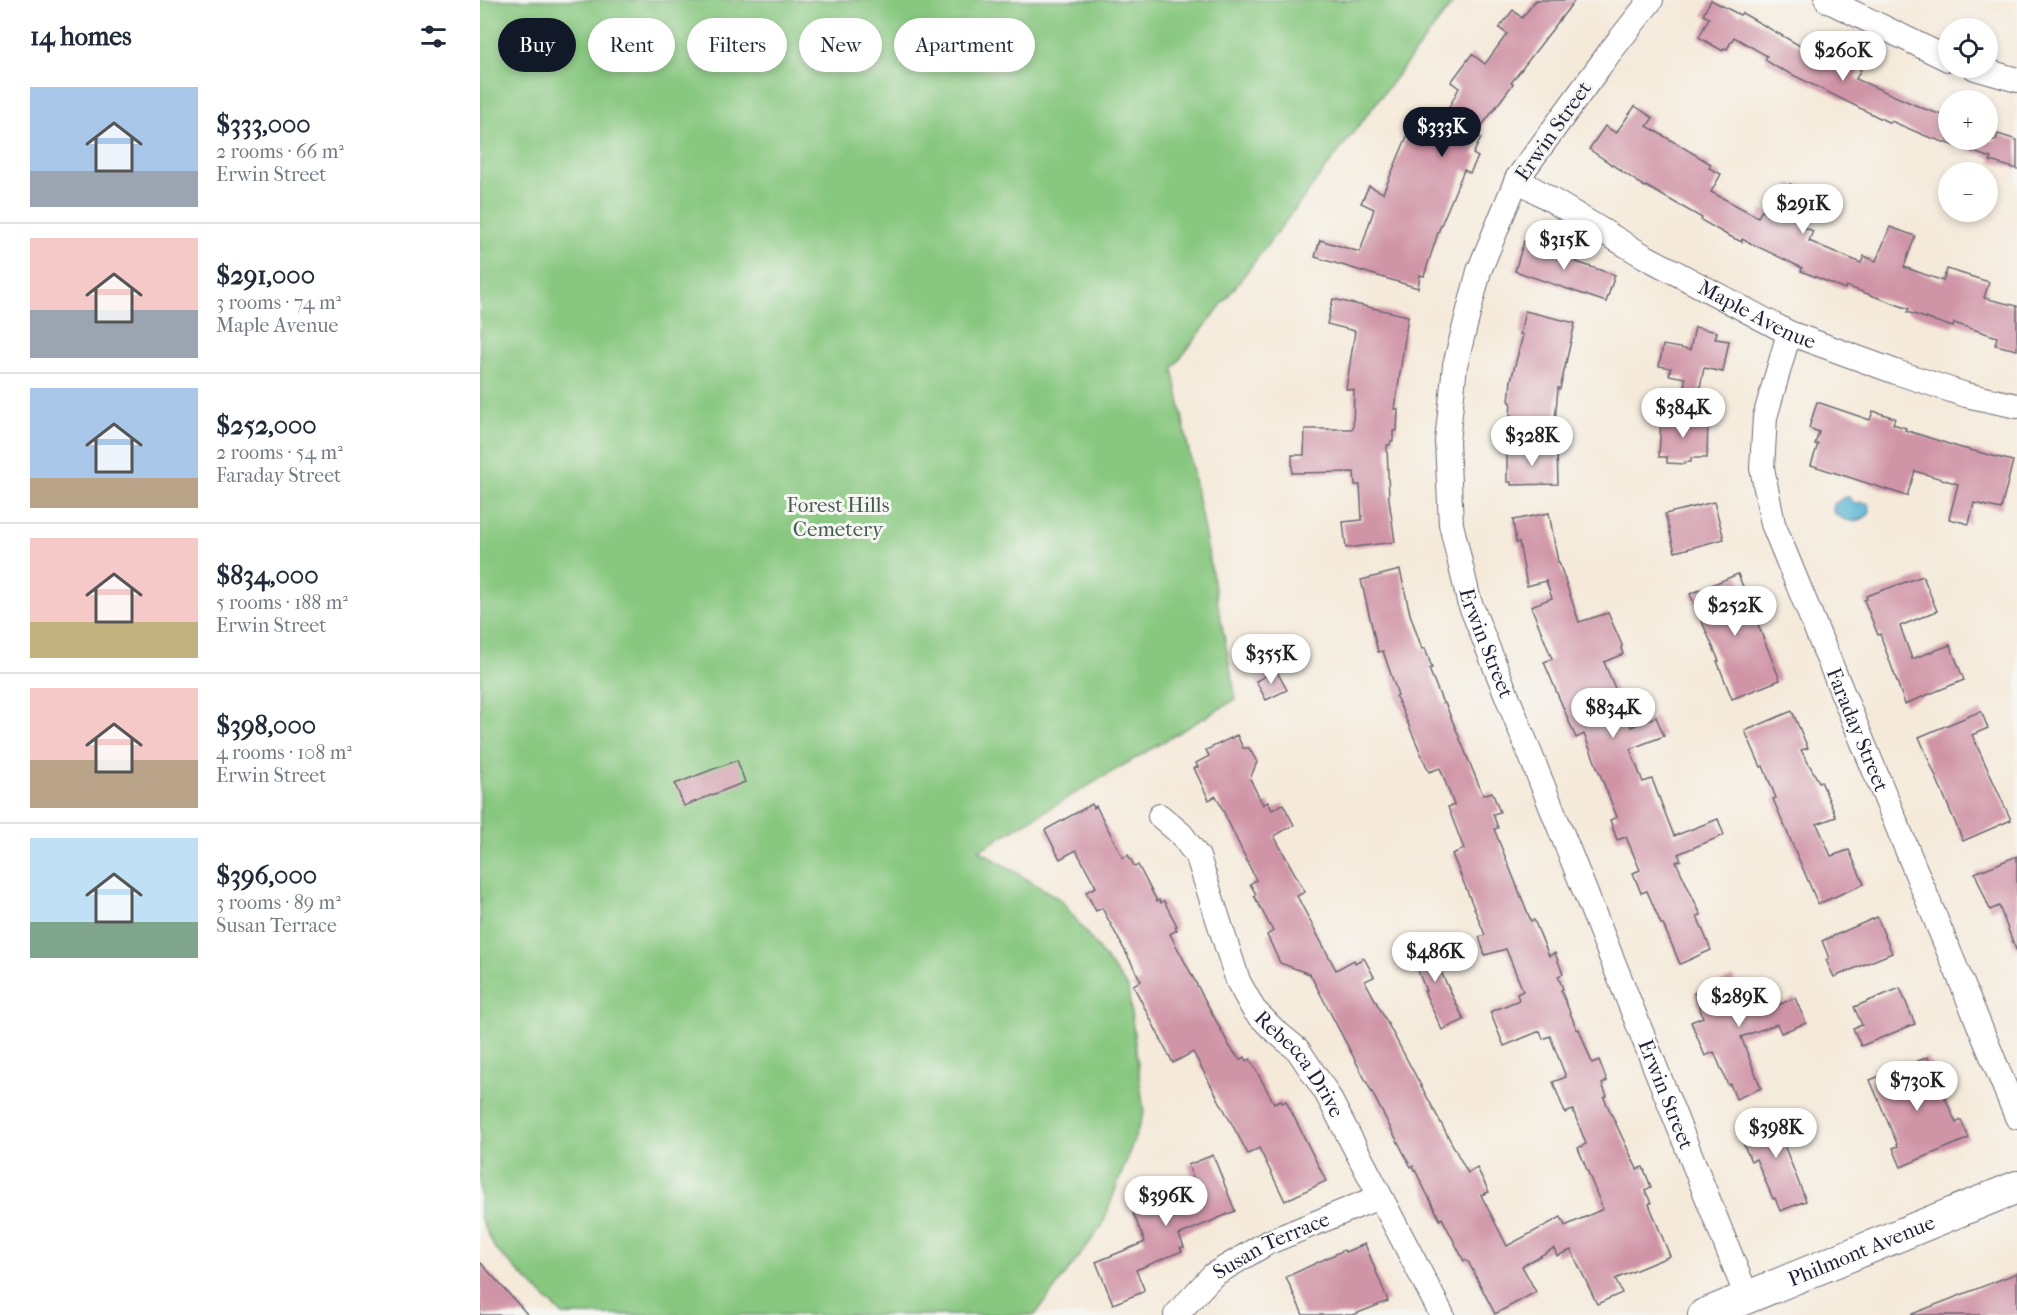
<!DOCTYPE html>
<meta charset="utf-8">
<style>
body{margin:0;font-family:"IM FELL French Canon",serif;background:#f2f2f3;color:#1f2937;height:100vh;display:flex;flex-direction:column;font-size:22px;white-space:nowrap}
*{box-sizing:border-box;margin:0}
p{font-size:20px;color:#747a83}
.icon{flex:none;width:33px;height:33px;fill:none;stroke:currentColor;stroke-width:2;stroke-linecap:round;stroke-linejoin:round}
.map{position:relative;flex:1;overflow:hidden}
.panel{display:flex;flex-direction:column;background:#fff;width:480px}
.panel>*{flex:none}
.banner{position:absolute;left:18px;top:18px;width:570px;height:54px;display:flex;gap:12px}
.buttons{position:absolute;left:1458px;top:18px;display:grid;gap:12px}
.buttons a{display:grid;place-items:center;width:60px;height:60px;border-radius:50%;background:#fff;box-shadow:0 3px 9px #0003;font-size:30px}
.price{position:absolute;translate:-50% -51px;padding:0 14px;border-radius:21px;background:#fff;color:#222;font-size:20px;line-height:39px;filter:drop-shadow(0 2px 3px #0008)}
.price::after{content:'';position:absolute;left:50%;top:36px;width:18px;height:14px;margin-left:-9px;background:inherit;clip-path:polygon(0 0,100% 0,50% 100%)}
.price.active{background:#111827;color:#fff}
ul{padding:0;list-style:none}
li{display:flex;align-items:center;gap:18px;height:150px;padding:0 30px}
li+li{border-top:2px solid #e0e1e3}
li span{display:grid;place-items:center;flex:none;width:168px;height:120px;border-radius:0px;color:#555}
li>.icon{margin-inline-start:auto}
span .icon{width:72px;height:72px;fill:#fffc;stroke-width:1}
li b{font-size:26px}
h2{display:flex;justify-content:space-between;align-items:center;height:72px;padding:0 30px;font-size:26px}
.tag{padding:0 21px;border-radius:27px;background:#fff;box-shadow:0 3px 9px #0003;font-size:21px;line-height:54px}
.tag.active{background:#111827;color:#fff}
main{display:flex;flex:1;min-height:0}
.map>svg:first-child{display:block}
.green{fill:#87c77f;stroke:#54745d;stroke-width:1.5}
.water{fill:#55b4d3;stroke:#3c6b87;stroke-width:1.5}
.building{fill:#d094a7}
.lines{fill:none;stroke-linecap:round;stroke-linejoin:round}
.minor-casing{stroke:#6c6873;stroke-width:26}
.major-casing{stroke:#6c6873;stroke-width:34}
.minor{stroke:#fff;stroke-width:24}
.major{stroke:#fff;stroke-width:32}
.labels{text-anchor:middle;stroke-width:6;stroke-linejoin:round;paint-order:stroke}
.street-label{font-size:21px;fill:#22223b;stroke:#f6f6f2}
.park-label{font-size:21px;fill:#455c53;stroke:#f6f6f2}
</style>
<main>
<section class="panel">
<h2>14 homes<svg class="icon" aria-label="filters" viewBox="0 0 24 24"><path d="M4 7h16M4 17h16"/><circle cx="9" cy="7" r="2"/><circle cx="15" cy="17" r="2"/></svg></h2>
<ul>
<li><span style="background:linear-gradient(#a9c7e8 70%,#9aa5b1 0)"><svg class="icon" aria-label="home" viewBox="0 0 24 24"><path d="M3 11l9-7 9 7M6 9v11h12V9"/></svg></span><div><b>$333,000</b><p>2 rooms · 66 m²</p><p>Erwin Street</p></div></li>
<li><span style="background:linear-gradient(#f6c9c9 60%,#9aa5b1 0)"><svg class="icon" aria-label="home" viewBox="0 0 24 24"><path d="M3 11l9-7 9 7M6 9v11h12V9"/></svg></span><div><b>$291,000</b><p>3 rooms · 74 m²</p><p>Maple Avenue</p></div></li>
<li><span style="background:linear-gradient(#a9c7e8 75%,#b9a48a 0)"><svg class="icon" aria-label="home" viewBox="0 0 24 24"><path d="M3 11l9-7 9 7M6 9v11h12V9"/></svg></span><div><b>$252,000</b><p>2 rooms · 54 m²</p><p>Faraday Street</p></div></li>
<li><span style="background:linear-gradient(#f6c9c9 70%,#c2b280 0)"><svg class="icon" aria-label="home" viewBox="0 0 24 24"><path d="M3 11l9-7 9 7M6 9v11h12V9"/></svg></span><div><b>$834,000</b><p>5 rooms · 188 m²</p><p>Erwin Street</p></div></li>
<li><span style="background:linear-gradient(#f6c9c9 60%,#b9a48a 0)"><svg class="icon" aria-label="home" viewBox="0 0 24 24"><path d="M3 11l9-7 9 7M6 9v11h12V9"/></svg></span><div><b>$398,000</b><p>4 rooms · 108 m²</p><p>Erwin Street</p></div></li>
<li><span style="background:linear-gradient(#bfe0f5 70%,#7fa58c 0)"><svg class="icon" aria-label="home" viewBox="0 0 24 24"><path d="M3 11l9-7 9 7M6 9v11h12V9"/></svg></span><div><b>$396,000</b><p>3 rooms · 89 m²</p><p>Susan Terrace</p></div></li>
</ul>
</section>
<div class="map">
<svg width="1537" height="1315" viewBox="0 0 1537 1315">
<rect width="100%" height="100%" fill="#f6f6f2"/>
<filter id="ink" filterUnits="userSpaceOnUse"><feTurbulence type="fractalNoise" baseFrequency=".0167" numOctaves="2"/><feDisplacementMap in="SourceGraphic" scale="12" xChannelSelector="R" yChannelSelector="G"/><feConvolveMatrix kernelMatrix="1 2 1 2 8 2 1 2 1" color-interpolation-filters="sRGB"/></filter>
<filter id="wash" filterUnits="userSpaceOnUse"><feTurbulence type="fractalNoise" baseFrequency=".008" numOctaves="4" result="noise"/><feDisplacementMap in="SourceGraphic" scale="24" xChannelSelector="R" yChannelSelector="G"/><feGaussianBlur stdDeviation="1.35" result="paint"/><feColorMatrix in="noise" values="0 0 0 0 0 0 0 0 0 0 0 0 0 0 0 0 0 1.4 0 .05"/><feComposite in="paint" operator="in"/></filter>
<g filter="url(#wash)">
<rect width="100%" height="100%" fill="#f5eada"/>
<polygon class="green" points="0,0 975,0 693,368 756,699 499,850 581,900 648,988 664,1113 622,1226 555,1315 83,1315 15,1249 0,1217"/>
<path class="water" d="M1365 497H1369L1374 503C1384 502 1393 501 1389 514 1378 525 1362 522 1353 511L1354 504Z"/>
<g id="blocks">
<g class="building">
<polygon points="1056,0 1095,0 1031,83 1033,84 995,135 1001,138 993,154 998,157 990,173 984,170 959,230 944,276 940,275 938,288 835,257 840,240 880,252 894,209 881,203 889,186 903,193 928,134 940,141 953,116 962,121 979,88 971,82 992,54 1005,64 1027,34 1019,28 1033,10 1042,18"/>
<polygon points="1231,0 1260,15 1262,13 1352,64 1356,57 1381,69 1376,79 1442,108 1468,117 1468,140 1516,140 1518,134 1537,140 1537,169 1510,161 1511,158 1446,136 1411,121 1410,123 1301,69 1301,70 1285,60 1287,56 1254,37 1247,49 1244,48 1243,51 1222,39 1219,37 1229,18 1223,15"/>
<polygon points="1155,106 1173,118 1167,126 1231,164 1229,168 1241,174 1231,192 1278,217 1282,210 1295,216 1310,184 1335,195 1321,226 1333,231 1329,241 1381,263 1384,256 1396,261 1410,227 1435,236 1424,267 1463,281 1467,269 1509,282 1504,298 1537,306 1537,350 1515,345 1517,337 1474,323 1473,327 1427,312 1429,309 1366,286 1365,289 1321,271 1322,268 1262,239 1262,242 1247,235 1221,220 1222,218 1166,186 1165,187 1109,149 1125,126 1136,133"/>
<polygon points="1044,241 1078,252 1079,249 1098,255 1096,262 1135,275 1126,302 1035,271"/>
<polygon points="853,299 928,316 915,409 918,409 917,431 913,431 913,441 911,441 910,445 907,445 909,499 915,542 866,548 863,522 882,520 880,485 875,485 874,472 812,473 812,455 824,455 825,429 873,429 874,390 866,389 875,331 847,324"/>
<polygon points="1045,311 1095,323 1080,389 1078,388 1075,421 1030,416 1031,402 1029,402 1031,380 1043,335 1040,334"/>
<polygon points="1215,327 1237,332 1235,339 1249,341 1243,372 1224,368 1214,417 1204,416 1205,378 1189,375 1191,368 1179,366 1183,345 1210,350"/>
<polygon points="1337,402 1390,420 1393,411 1415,418 1413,424 1426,428 1425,430 1478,447 1533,461 1521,509 1494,503 1489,524 1469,519 1478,484 1435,471 1427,496 1331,465 1338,444 1335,444 1339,432 1329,428"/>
<polygon points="1181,417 1228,418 1227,458 1211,458 1211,462 1205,462 1205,464 1187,463 1187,457 1179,457"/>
<polygon points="1027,449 1077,449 1078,484 1031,485 1031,482 1027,482"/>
<polygon points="1234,502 1244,539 1195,552 1185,514"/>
<polygon points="1069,513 1078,562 1079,562 1099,622 1128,613 1142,645 1141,648 1143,654 1124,662 1151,727 1176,717 1184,736 1150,749 1163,782 1172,779 1194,836 1238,819 1244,835 1198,854 1201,860 1196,862 1221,915 1217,916 1231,950 1200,964 1183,924 1181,924 1167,891 1161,893 1153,873 1160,870 1146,837 1137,840 1130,820 1137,817 1104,734 1096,738 1064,662 1072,659 1051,606 1072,598 1066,581 1047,586 1039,542 1036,543 1033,520"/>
<polygon points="920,570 930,614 942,649 945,648 952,668 949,669 963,703 965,703 1003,795 1012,792 1020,812 1013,814 1018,828 1014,829 1051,921 1054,920 1069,956 1075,953 1083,974 1078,976 1083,989 1081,990 1097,1030 1099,1029 1112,1063 1119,1060 1127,1081 1122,1084 1127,1096 1124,1098 1157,1169 1163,1167 1171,1187 1165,1190 1171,1203 1169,1204 1190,1256 1135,1279 1142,1293 1117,1304 1091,1250 1077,1256 1074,1248 1042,1266 1056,1292 1015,1314 989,1263 985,1260 984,1261 962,1218 960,1220 933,1166 931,1167 830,974 800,963 787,935 793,931 774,896 776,894 770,884 776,880 736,796 729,800 714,768 718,767 716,763 729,756 726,750 757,735 763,748 769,748 777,762 770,779 783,805 788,802 792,810 803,804 814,825 794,836 825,892 817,896 856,970 874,960 875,963 884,958 894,977 885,981 985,1168 988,1173 997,1168 1009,1192 1001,1195 1027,1246 1081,1217 1085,1226 1123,1209 1098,1148 1106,1144 1093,1110 1085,1113 1073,1082 1086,1077 1070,1036 1063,1039 1060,1031 1024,1046 1010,1012 1039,1000 1037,994 1043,991 1026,949 1005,955 999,937 1005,935 972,854 984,849 968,807 974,805 960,768 949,772 916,696 918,695 903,651 898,652 881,580"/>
<polygon points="1258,574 1300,680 1252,699 1237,661 1239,661 1210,594"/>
<polygon points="1443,576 1457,611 1420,626 1432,659 1470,645 1484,680 1425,704 1400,634 1398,635 1384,600 1387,599 1386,596"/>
<polygon points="796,670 807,690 786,700 776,681"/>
<polygon points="1312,711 1328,748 1321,750 1339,782 1341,781 1356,817 1337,824 1351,856 1369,850 1384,884 1338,904 1293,799 1296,798 1283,766 1281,767 1265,731"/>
<polygon points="1501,711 1508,728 1492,735 1531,820 1483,841 1439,737"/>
<polygon points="257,760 265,782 204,806 195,784"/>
<polygon points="612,804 614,808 616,806 643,858 648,855 655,867 658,865 677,901 679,900 681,903 684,901 697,926 695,927 697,930 690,934 750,1047 760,1060 765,1057 767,1061 770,1059 794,1103 801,1100 802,1103 806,1101 846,1181 805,1201 779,1148 768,1154 713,1052 693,1063 653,985 661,981 622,908 616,911 606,892 616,887 596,850 580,859 565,830"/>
<polygon points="1537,856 1537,950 1536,950 1519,906 1510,910 1495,873"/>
<polygon points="1397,917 1412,953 1354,977 1346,960 1349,958 1342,941"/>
<polygon points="950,936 963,971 961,972 984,1020 962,1030 944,991 946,991 928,945"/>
<polygon points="1253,977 1263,1000 1291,988 1298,1005 1315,998 1326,1023 1301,1033 1297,1024 1261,1037 1281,1088 1256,1099 1250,1084 1248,1085 1234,1052 1225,1056 1211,1022 1223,1017 1214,993"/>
<polygon points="1420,988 1435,1024 1381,1046 1373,1028 1382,1025 1374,1007"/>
<polygon points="1448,1057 1476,1123 1481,1120 1489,1138 1421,1167 1413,1148 1418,1146 1390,1080"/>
<polygon points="1311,1112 1321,1138 1304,1145 1326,1201 1300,1211 1295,1198 1293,1199 1276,1159 1271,1161 1262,1141 1268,1138 1264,1131"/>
<polygon points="733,1155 755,1211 699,1235 704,1247 700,1248 702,1251 656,1270 664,1289 663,1292 633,1304 616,1262 665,1242 653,1213 659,1193 675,1187 716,1203 708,1182 714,1180 708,1165"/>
<polygon points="885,1244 908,1301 873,1315 823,1315 806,1277 864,1250 865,1252"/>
<polygon points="0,1262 48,1315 0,1315"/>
<polygon points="1537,1273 1537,1315 1432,1315 1432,1314"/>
</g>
</g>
</g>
<g filter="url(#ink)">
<use href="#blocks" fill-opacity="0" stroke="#6c6873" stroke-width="1.5"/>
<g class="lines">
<defs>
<g id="minor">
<path id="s1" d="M1171 0 1130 52 1037 179 999 271 975 365 967 442 971 524 989 601 1267 1297"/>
<polyline points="1347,0 1468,59"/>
<polyline points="1495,68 1537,80"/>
<path id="s2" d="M1037 179 1164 256 1309 333 1416 372 1486 395 1537 406"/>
<path id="s3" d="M1309 333 1285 417 1282 468 1293 524 1537 1117"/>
<path id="s4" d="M680 816 701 834 718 857 758 981 774 1010 794 1030 818 1050 846 1092 962 1315"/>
<path id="s5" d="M696 1315 733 1275 787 1243 899 1197"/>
</g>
<g id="major">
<path id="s6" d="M1224 1315 1537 1187"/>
</g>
</defs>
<use href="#minor" class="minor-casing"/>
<use href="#major" class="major-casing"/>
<use href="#minor" class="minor"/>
<use href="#major" class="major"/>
</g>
</g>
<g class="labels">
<g class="street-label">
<text transform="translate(1073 131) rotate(-55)" y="7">Erwin Street</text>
<text dy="7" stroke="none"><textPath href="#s2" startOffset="276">Maple Avenue</textPath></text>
<text dy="7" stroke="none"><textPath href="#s1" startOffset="704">Erwin Street</textPath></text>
<text dy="7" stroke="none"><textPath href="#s3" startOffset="418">Faraday Street</textPath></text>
<text dy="7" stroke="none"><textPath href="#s4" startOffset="291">Rebecca Drive</textPath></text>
<text dy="7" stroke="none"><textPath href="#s1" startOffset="1190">Erwin Street</textPath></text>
<text dy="7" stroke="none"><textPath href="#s5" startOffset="120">Susan Terrace</textPath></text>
<text dy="7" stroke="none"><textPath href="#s6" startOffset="170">Philmont Avenue</textPath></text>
</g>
<g class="park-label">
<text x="358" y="512">Forest Hills<tspan x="358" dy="24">Cemetery</tspan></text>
</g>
</g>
</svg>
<div class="buttons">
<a><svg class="icon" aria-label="locate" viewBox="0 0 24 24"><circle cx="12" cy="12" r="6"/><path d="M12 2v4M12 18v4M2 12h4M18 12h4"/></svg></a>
<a>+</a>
<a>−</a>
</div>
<b class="price" style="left:1363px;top:82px">$260K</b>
<b class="price active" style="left:962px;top:158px">$333K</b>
<b class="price" style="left:1323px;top:235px">$291K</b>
<b class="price" style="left:1084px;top:271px">$315K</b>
<b class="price" style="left:1203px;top:439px">$384K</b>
<b class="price" style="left:1052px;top:467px">$328K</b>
<b class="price" style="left:1255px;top:637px">$252K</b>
<b class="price" style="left:791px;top:685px">$355K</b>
<b class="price" style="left:1133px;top:739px">$834K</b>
<b class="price" style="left:955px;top:983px">$486K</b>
<b class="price" style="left:1259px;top:1028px">$289K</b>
<b class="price" style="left:1437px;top:1112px">$730K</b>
<b class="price" style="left:1296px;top:1159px">$398K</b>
<b class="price" style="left:686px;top:1227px">$396K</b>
<div class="banner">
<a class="tag active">Buy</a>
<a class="tag">Rent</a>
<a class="tag">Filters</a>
<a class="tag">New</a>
<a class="tag">Apartment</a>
</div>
</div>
</main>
